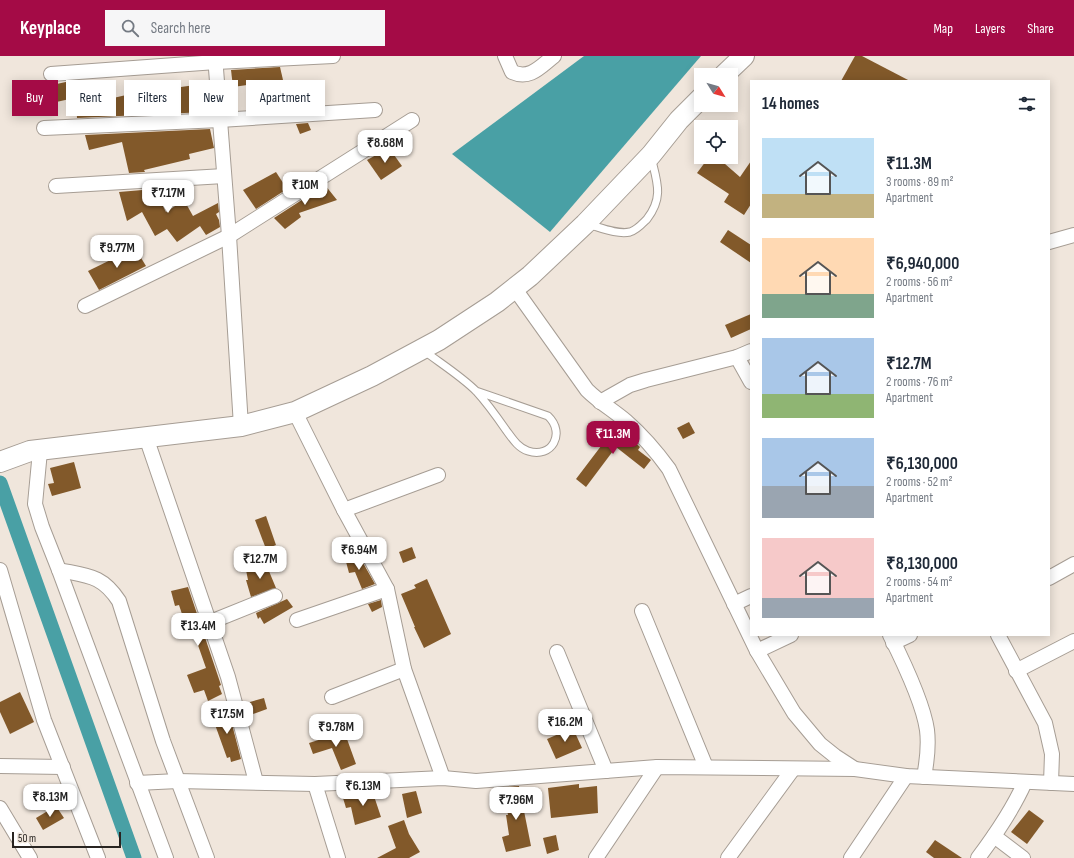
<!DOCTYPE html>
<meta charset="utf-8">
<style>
body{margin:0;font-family:"Sofia Sans Condensed",sans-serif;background:#f6f6f7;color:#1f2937;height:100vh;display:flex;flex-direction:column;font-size:15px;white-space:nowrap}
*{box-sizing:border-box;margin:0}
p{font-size:13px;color:#747a83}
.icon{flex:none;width:22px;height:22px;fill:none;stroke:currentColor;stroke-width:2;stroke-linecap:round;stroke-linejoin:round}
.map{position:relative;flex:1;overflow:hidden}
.details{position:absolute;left:750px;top:24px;width:300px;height:556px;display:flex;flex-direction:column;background:#fff;border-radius:0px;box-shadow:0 2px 10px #0003}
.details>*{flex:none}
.hud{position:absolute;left:12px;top:24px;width:380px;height:36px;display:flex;gap:8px}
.needle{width:26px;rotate:127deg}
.buttons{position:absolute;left:694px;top:12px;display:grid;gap:8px}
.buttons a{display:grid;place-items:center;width:44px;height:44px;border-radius:0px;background:#fff;box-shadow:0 2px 10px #0003;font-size:20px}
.scale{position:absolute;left:12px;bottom:10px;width:109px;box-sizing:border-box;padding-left:4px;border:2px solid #282421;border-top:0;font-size:11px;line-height:14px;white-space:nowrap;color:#282421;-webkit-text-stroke:3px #f0e6dc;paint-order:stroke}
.price{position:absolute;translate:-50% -34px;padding:0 9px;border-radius:8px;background:#fff;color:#222;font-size:13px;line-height:26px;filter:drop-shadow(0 1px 2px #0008)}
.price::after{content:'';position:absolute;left:50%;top:24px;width:12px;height:9px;margin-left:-6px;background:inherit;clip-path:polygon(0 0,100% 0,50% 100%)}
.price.current{background:#a40b46;color:#fff}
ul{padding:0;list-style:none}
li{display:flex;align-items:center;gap:12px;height:100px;padding:0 12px}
li span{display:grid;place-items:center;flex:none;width:112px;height:80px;border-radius:0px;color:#555}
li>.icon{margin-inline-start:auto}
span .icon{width:48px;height:48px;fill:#fffc;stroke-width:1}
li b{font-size:17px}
h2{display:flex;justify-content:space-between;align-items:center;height:48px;padding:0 12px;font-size:17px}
.pill{padding:0 14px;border-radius:0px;background:#fff;box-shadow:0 2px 10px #0003;font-size:14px;line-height:36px}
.pill.current{background:#a40b46;color:#fff}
header{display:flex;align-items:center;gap:24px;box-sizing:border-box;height:56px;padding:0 20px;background:#a40b46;color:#fff}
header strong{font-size:19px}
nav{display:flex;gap:22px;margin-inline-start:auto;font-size:14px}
.search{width:280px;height:36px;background:#f6f6f7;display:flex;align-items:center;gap:10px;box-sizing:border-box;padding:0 14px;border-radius:0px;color:#747a83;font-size:15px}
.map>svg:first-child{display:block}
.water{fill:#49a0a5}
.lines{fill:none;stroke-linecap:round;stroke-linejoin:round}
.canal{stroke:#49a0a5;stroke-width:15}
.building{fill:#82592a}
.lane-casing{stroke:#a69d94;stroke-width:9}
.street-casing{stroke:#a69d94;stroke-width:16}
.secondary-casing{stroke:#a69d94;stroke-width:22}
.lane{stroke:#fff;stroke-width:7}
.street{stroke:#fff;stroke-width:14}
.secondary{stroke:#fff;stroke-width:20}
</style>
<header>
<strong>Keyplace</strong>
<div class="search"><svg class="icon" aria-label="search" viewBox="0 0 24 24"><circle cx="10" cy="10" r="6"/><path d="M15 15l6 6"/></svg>Search here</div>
<nav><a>Map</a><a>Layers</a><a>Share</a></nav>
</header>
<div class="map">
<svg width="1074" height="802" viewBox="0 0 1074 802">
<rect width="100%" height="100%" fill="#f0e6dc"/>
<polygon class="water" points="584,0 701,0 550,176 452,98"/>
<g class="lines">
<polyline class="canal" points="0,427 134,802"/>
</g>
<g class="building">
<polygon points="855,0 862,0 910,25 841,25"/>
<polygon points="280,11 283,24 233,31 231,14"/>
<polygon points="70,25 74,42 52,47 48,30"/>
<polygon points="209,27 211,54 205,55 206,56 77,62 76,44 108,39 109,43 139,36 139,37"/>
<polygon points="308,67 311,74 300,78 296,68"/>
<polygon points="210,73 214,92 189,98 190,103 144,114 145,116 129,117 122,86 89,94 85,79"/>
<polygon points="389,92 402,110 381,124 367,104"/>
<polygon points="709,101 717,101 740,121 751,105 751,148 744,159 724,146 729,138 697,117"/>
<polygon points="276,116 287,133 256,153 243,134"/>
<polygon points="325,129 337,144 299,157 301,161 285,173 274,162"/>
<polygon points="154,133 166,156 184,144 193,160 218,147 219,156 216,158 219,164 220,171 206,179 200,170 177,186 167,173 155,180 142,156 127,165 119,136"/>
<polygon points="728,174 751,189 751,207 720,186"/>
<polygon points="135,192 146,210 99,234 88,215"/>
<polygon points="751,258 751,273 731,282 725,269"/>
<polygon points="689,366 695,377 683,383 677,372"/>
<polygon points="617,369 640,391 638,394 651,404 644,413 616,391 586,431 576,423"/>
<polygon points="74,406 81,432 52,440 48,428 54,427 50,412"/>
<polygon points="266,460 276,489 266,493 255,464"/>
<polygon points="412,491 416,502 403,507 399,496"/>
<polygon points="358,498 375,528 362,533 355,516 349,517 345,502"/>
<polygon points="266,508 276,532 251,541 246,524 248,524 246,514"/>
<polygon points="427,523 451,578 424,592 414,571 415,571 401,538 416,532 414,529"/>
<polygon points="188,531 221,629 219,630 222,638 208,645 204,634 194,637 187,619 206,612 193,575 188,576 179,549 175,550 171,535"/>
<polygon points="287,543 293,551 264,568 260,561 258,563 256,557"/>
<polygon points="381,544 382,551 372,556 368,548"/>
<polygon points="20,636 34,666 10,678 0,656 0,646"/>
<polygon points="264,642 267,653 253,658 250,646"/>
<polygon points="228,653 241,703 231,706 230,701 227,702 213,663 215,662 213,657"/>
<polygon points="572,670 582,692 556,703 547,683 561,677 560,675"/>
<polygon points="343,672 356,708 341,714 332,692 313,698 309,687 331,680 330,678"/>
<polygon points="579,728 579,732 597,730 598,757 551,762 548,732"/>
<polygon points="519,730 531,790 506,796 502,781 509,779 506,759 508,759 503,731"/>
<polygon points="372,734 381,761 355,769 351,751 346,752 343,742"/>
<polygon points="416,735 422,757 407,762 402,738"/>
<polygon points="56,750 64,762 43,774 36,762"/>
<polygon points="1029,754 1044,765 1027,788 1011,776"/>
<polygon points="404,764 409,778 420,796 409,802 377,802 396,792 388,770"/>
<polygon points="556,779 559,794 547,798 543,782"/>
<polygon points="935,784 962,802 934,802 926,796"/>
</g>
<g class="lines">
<defs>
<g id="lane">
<path d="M587 168C599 171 617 179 630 176 637 174 642 168 647 163 664 141 657 126 651 101"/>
<path d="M423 294C440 307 461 320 476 335 487 347 497 361 506 374 512 382 518 392 528 395 552 403 566 377 548 360L476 335"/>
</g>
<g id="street">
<polyline points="215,0 229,180 241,370"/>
<path d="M505 0 512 16C530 24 540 11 554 0"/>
<polyline points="51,18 216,6 333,0"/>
<polyline points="44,72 220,64 375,54"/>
<polyline points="56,130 224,120"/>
<polyline points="1049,186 1074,179"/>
<path d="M515 233 587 334C599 346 613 354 626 365 642 379 656 395 669 413L757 595 794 657 820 688 835 700 855 713 906 720 1074 728"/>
<polyline points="85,250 229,180 412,64"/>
<polyline points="737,301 751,326"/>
<polyline points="600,346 630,329 646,324 737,301 751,295"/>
<polyline points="295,356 344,454 387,533 404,613 443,722"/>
<polyline points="146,381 228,621 256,726"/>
<polyline points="40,395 35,448 42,471 59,514 166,802"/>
<polyline points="344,454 438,419"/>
<polyline points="0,514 44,664 98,802"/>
<path d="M59 514C88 520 102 519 119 545L163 685 207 802"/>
<polyline points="1049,522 1074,508"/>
<polyline points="734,548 751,540"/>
<polyline points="642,555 706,711"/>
<polyline points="297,564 387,533"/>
<polyline points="208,567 275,540"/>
<path d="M890 579C903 605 923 646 927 674 929 690 927 705 924 721"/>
<polyline points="998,579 1045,667 1052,698 1051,727"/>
<polyline points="893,587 910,579"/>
<polyline points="757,595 791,579"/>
<polyline points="557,596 606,715"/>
<polyline points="1016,615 1074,585"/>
<polyline points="332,641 404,613"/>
<polyline points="0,710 63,711"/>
<polyline points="137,727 178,725 315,728 443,722 476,725 657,711 855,713"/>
<polyline points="315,728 338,802"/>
<polyline points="0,752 30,802"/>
<polyline points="994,780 1023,802"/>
<polyline points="596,802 657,711"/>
<polyline points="728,802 793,713"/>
<polyline points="851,802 906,720"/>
<path d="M978 802C996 778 1013 753 1025 726"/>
</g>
<g id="secondary">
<polyline points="724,19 744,0"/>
<polyline points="0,406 30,395 241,370 295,356 372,320 439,284 497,246 530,220 585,168 651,99 679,64 701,42"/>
</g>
</defs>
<use href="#lane" class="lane-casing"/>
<use href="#street" class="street-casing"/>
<use href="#secondary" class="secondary-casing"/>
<use href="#lane" class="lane"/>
<use href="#street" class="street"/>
<use href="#secondary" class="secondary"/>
</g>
</svg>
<div class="buttons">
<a><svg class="needle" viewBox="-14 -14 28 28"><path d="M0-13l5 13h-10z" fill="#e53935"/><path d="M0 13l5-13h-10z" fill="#747a83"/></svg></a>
<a><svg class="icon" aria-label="locate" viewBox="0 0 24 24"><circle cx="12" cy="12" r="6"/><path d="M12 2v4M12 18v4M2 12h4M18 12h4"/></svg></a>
</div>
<div class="scale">50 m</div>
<b class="price" style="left:385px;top:108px">₹8.68M</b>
<b class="price" style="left:305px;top:150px">₹10M</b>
<b class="price" style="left:168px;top:158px">₹7.17M</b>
<b class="price" style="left:117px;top:213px">₹9.77M</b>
<b class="price current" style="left:613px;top:399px">₹11.3M</b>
<b class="price" style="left:359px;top:515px">₹6.94M</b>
<b class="price" style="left:260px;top:524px">₹12.7M</b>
<b class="price" style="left:198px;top:591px">₹13.4M</b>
<b class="price" style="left:227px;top:679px">₹17.5M</b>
<b class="price" style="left:565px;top:687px">₹16.2M</b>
<b class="price" style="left:336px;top:692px">₹9.78M</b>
<b class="price" style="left:363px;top:751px">₹6.13M</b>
<b class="price" style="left:50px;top:762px">₹8.13M</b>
<b class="price" style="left:516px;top:765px">₹7.96M</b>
<div class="hud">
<a class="pill current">Buy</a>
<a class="pill">Rent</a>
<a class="pill">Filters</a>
<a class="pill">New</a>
<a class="pill">Apartment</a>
</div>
<section class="details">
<h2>14 homes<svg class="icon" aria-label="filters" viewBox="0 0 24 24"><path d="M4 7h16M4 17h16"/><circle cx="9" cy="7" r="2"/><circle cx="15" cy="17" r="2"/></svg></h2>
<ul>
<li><span style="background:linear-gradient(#bfe0f5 70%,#c2b280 0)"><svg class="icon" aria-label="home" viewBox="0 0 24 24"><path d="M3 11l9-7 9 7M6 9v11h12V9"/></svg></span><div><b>₹11.3M</b><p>3 rooms · 89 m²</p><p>Apartment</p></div></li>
<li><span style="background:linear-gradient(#ffd9b3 70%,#7fa58c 0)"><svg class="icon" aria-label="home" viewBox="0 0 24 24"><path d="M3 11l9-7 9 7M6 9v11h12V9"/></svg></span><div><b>₹6,940,000</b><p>2 rooms · 56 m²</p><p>Apartment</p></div></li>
<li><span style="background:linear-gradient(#a9c7e8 70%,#8fb573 0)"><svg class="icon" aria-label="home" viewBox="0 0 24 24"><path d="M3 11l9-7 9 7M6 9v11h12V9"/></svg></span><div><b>₹12.7M</b><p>2 rooms · 76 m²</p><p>Apartment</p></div></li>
<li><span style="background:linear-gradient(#a9c7e8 60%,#9aa5b1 0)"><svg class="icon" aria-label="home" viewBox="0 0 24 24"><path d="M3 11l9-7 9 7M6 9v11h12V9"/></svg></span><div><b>₹6,130,000</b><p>2 rooms · 52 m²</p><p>Apartment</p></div></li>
<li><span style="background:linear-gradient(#f6c9c9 75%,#9aa5b1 0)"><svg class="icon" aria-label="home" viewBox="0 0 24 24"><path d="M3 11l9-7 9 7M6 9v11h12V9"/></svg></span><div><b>₹8,130,000</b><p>2 rooms · 54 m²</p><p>Apartment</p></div></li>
</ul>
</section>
</div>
